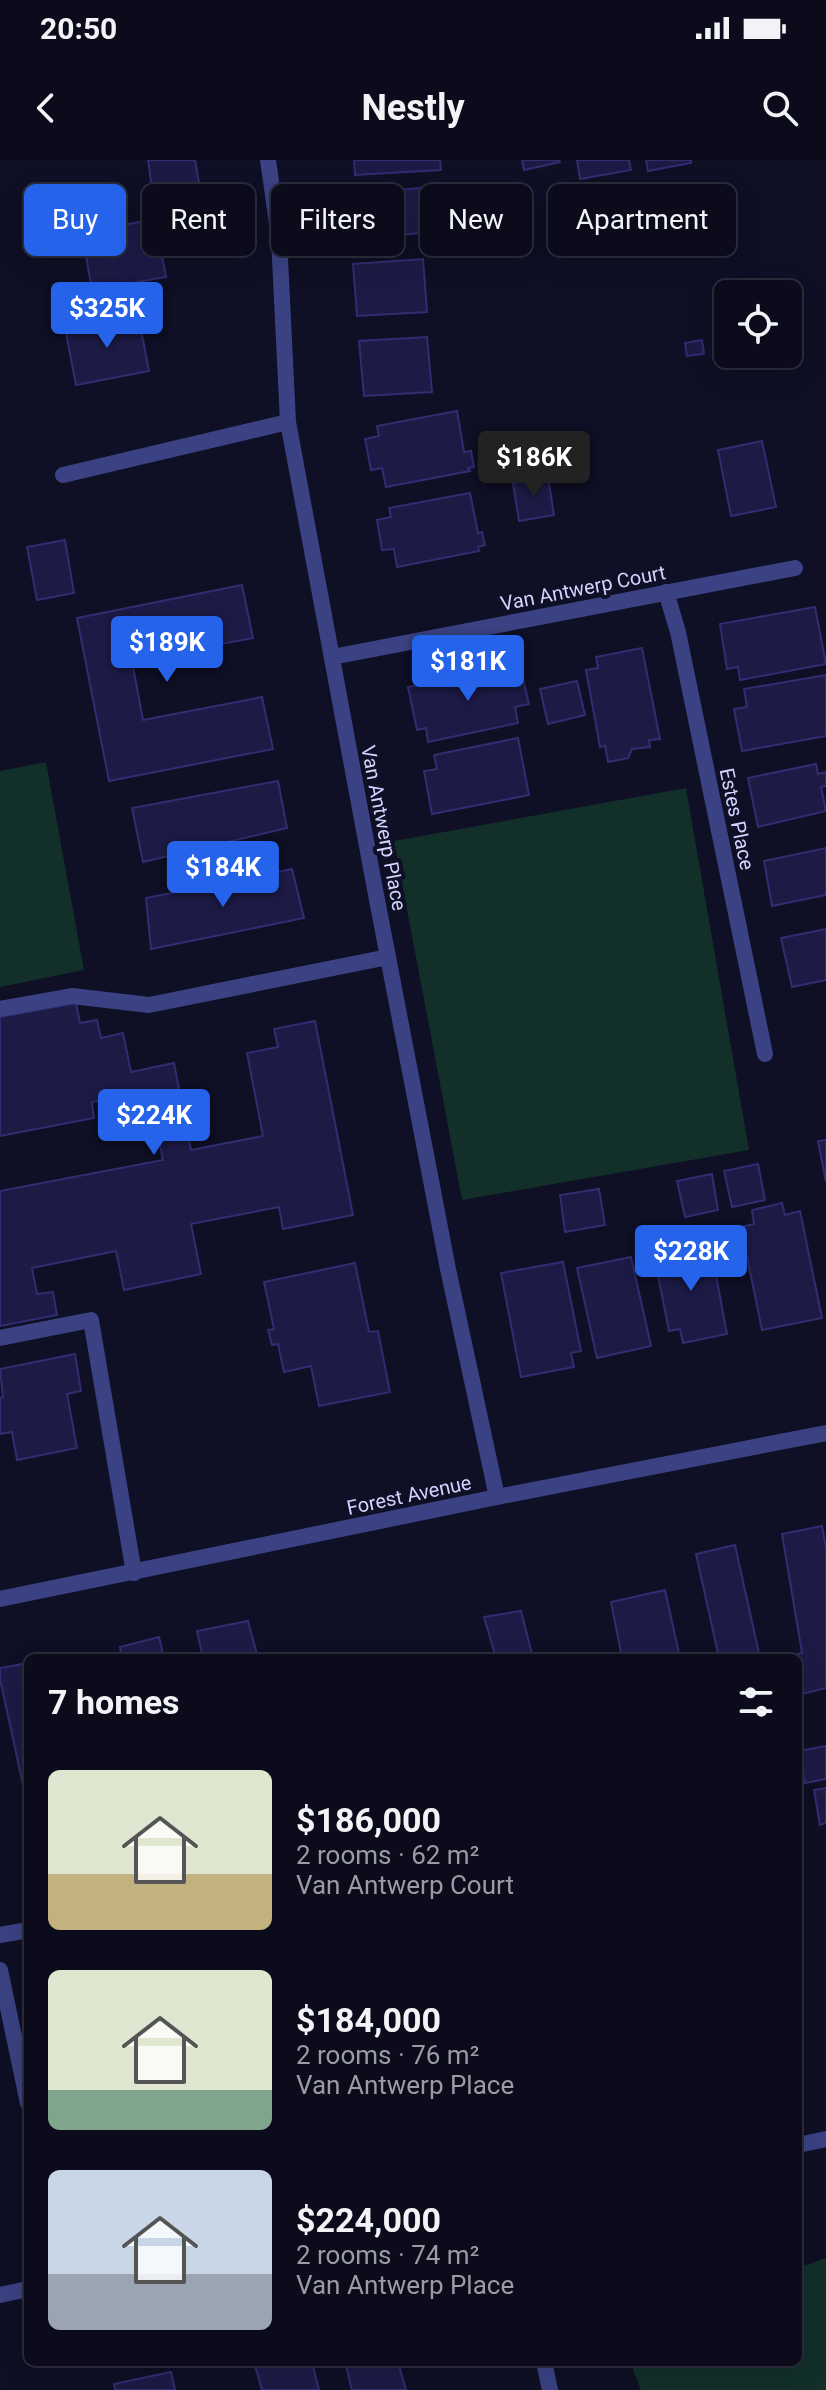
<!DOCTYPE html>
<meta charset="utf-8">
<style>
body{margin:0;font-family:Roboto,sans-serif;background:#141425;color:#f1f3f6;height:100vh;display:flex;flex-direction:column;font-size:30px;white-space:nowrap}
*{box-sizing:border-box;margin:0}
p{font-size:26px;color:#9a9ba3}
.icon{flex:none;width:44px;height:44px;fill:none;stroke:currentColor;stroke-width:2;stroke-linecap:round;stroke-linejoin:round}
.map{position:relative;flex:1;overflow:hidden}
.side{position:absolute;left:24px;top:1494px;width:778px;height:712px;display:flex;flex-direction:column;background:#0b0b1c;border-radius:12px;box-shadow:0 8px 32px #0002,0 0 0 2px #2b2b3b}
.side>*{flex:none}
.hud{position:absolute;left:24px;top:24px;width:778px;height:72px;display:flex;gap:16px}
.fabs{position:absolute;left:714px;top:120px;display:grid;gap:16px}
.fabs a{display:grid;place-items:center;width:88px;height:88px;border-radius:12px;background:#0b0b1c;box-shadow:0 8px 32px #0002,0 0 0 2px #2b2b3b;font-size:40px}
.price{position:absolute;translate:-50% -68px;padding:0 18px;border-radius:8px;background:#2563eb;color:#fff;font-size:26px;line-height:52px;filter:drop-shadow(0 2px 4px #0008)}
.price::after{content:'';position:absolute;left:50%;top:48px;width:24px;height:18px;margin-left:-12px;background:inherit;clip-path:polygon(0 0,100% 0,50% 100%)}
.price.active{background:#222;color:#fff}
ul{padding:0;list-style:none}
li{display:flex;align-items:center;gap:24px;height:200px;padding:0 24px}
li span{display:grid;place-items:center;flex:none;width:224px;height:160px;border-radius:12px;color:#555}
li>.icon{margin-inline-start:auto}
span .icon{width:96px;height:96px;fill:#fffc;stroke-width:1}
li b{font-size:34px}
h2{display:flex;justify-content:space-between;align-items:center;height:96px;padding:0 24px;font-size:34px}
.pill{padding:0 28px;border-radius:12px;background:#0b0b1c;box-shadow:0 8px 32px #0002,0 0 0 2px #2b2b3b;font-size:28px;line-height:72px}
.pill.active{background:#2563eb;color:#fff}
.status{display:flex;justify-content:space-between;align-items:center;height:56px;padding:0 40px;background:#0b0b1c;direction:ltr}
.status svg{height:22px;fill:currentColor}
header{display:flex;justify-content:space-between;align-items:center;height:104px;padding:0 24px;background:#0b0b1c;font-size:36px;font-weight:700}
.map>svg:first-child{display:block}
.green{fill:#122f29}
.building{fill:#1d1b46;stroke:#312d71;stroke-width:2}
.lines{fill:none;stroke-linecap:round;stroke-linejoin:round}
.service{stroke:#3a4283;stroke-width:16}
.minor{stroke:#3a4283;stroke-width:16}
.tertiary{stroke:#3a4283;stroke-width:16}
.labels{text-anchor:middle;stroke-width:8;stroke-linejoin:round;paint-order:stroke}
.street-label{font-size:20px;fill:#d3d4ff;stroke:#0f0f25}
</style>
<div class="status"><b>20:50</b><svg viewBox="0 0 49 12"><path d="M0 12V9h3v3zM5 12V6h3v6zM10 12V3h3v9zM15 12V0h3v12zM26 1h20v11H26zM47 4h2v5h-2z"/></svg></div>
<header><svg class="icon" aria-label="back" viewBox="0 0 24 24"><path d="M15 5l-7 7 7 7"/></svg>Nestly<svg class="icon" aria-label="search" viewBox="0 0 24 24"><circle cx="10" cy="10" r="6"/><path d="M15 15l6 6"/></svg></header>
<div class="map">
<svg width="826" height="2230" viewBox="0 0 826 2230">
<rect width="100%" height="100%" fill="#0f0f25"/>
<g class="green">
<polygon points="46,602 84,810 0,827 0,611"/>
<polygon points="686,628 749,990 462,1040 394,681"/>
<polygon points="826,2098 826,2230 641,2230 630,2202 798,2202 798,2108"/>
</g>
<g class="building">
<polygon points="148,0 195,0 201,34 154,42"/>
<polygon points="354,0 440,0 441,10 355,15"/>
<polygon points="522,0 559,0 560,2 524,10"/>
<polygon points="577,0 629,0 631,10 580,19"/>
<polygon points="646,0 691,0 691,3 648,11"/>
<polygon points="445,26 448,54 419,57 420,73 352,79 348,34"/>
<polygon points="155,59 166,117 92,130 82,73"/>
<polygon points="423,99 427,152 357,156 353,104"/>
<polygon points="138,154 149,211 76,225 65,168"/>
<polygon points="427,177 432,232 364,236 359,181"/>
<polygon points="702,180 704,194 687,196 685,183"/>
<polygon points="457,251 464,292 471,291 474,307 468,308 470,311 386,327 382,308 371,310 365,279 379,276 377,266"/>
<polygon points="762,281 776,347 731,356 718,290"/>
<polygon points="548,317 554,355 519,361 513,323"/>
<polygon points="470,333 478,373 482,372 485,385 478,387 479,391 397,407 394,389 382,390 377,360 391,357 389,348"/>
<polygon points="65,380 74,433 37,440 27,387"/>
<polygon points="242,425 253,478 132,501 143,560 262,537 273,589 109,621 77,458"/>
<polygon points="815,447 826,504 740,520 738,507 727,509 720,464"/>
<polygon points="642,488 660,579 649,580 650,587 632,589 628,598 608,602 605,586 600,587 586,510 598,508 596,497"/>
<polygon points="509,506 512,518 522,515 529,544 515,547 518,563 428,582 426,568 417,570 408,527"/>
<polygon points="826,515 826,576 742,591 734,549 747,547 744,529"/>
<polygon points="577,521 585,555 548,564 540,529"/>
<polygon points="518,578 529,635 432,654 424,611 437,609 434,595"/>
<polygon points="816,604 818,614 826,612 826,626 821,627 826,651 758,667 748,618"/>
<polygon points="278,621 287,668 143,702 132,648"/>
<polygon points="826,688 826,735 772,746 764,701"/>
<polygon points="292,709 304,758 151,789 146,738"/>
<polygon points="826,769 826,820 792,827 781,778"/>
<polygon points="76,843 80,863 97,860 101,878 123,873 131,912 174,903 191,990 263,976 247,893 278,887 274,869 315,861 353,1055 283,1069 279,1047 191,1064 201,1114 124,1130 116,1091 32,1108 37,1134 53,1132 57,1155 0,1166 0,1031 163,1000 149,931 92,942 94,958 0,976 0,857"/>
<polygon points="826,980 826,1022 818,981"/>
<polygon points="758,1004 765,1040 732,1047 724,1011"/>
<polygon points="712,1014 718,1050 685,1057 677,1021"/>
<polygon points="599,1029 605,1065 565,1072 560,1035"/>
<polygon points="782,1043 785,1055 800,1051 822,1158 762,1170 741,1067 754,1064 752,1050"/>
<polygon points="710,1083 727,1174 683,1183 680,1169 669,1171 654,1095"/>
<polygon points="631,1097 651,1186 597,1198 577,1108"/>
<polygon points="563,1102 581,1191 571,1193 574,1207 521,1217 501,1113"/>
<polygon points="355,1103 369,1172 378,1171 390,1232 319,1246 311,1206 284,1212 278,1184 272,1185 268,1170 274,1169 264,1122"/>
<polygon points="75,1194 81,1231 67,1234 77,1288 17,1300 12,1272 0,1274 0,1238 3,1237 0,1209"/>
<polygon points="822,1366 826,1388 826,1528 798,1535 798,1498 784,1498 802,1493 782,1374"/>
<polygon points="735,1385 760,1498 719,1498 696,1394"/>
<polygon points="665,1430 680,1498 622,1498 611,1442"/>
<polygon points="521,1451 533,1498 496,1498 484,1457"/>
<polygon points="248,1461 258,1498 203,1498 197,1471"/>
<polygon points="159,1477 164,1498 122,1498 120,1487"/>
<polygon points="28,1503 28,1648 0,1519 0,1508"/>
<polygon points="826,1586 826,1619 805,1623 799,1591"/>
<polygon points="826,1628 826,1663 820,1665 814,1630"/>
<polygon points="254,2202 312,2202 319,2230 262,2230"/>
<polygon points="345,2202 398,2202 406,2230 352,2230"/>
<polygon points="171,2212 175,2230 115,2230 114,2224"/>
</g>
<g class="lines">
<g class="service">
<polyline points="63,315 288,262"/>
<polyline points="0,849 72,836 149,845 388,797"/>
<polyline points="0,1178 91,1160 134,1413"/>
<polyline points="0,1775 28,1770"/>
</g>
<g class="minor">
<polyline points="268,0 279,78 288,262 377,740 448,1109 497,1337"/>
<polyline points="666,432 678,472 765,894"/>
<polyline points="332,497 795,408"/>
<polyline points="0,1810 28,1943"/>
<polyline points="798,1985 826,1979"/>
<polyline points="0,2135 28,2129"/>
<polyline points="544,2202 550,2230"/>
</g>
<polyline class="tertiary" points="0,1439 497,1337 826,1273"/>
</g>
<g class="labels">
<g class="street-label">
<text transform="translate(583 428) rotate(-11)" y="7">Van Antwerp Court</text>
<text transform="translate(737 659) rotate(78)" y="7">Estes Place</text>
<text transform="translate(384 668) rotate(79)" y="7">Van Antwerp Place</text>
<text transform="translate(409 1335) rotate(-12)" y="7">Forest Avenue</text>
</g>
</g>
</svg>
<div class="fabs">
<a><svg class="icon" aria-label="locate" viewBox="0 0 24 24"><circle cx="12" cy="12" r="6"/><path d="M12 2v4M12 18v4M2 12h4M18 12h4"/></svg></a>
</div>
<b class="price" style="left:107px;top:190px">$325K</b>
<b class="price active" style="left:534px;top:339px">$186K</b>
<b class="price" style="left:167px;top:524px">$189K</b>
<b class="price" style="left:468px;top:543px">$181K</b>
<b class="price" style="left:223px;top:749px">$184K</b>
<b class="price" style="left:154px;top:997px">$224K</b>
<b class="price" style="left:691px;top:1133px">$228K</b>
<div class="hud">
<a class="pill active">Buy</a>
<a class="pill">Rent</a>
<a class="pill">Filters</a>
<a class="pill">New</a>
<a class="pill">Apartment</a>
</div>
<section class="side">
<h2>7 homes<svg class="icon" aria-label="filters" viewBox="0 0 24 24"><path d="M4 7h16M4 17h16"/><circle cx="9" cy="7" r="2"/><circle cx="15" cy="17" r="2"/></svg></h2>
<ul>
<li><span style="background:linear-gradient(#dfe7d0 65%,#c2b280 0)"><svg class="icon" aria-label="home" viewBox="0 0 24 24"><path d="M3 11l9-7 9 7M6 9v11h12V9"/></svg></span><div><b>$186,000</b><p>2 rooms · 62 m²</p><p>Van Antwerp Court</p></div></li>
<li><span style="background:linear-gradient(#dfe7d0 75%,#7fa58c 0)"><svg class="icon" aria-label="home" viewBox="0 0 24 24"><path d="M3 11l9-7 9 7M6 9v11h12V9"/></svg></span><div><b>$184,000</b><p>2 rooms · 76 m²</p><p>Van Antwerp Place</p></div></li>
<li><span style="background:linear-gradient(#c9d6e8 65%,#9aa5b1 0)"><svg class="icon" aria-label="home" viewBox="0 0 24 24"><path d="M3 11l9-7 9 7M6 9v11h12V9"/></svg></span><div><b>$224,000</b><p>2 rooms · 74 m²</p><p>Van Antwerp Place</p></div></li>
</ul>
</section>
</div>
